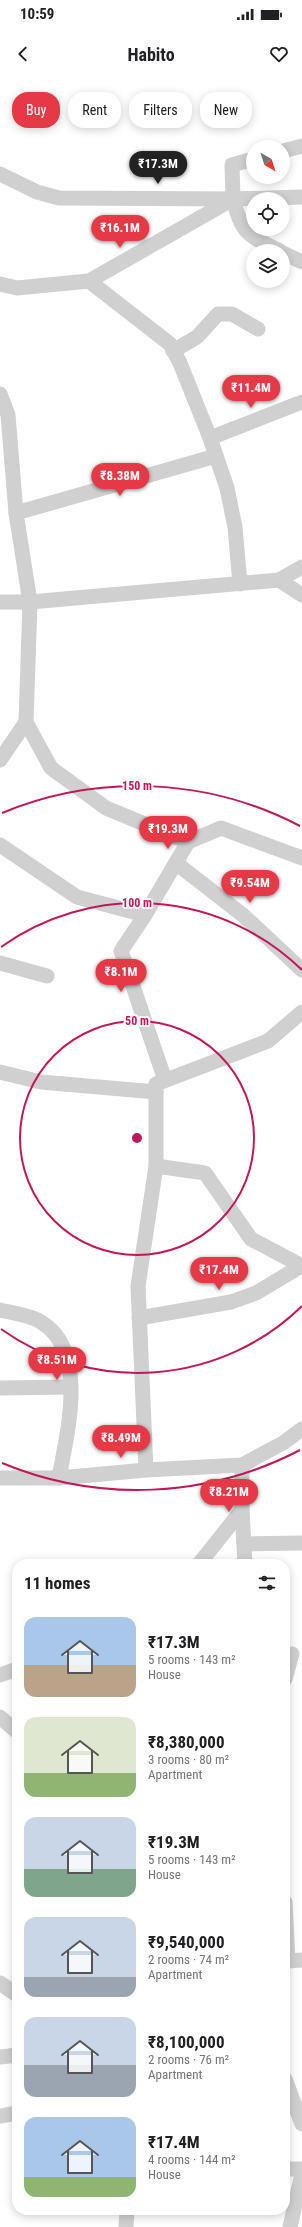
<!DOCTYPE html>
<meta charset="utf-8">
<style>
body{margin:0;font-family:"Roboto Condensed",sans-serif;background:#f2f2f2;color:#202124;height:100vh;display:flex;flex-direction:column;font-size:15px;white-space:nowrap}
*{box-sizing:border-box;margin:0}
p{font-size:13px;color:#757577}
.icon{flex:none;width:22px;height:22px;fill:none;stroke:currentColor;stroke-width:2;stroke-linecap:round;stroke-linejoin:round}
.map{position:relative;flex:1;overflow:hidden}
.drawer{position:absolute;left:12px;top:1479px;width:278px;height:656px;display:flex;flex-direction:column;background:#fff;border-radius:16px;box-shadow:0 2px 10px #0003}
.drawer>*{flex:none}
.banner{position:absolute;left:12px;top:12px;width:278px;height:36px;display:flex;gap:8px}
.needle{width:26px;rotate:141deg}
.buttons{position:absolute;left:246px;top:60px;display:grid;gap:8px}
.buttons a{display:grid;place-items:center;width:44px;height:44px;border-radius:50%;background:#fff;box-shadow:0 2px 10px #0003;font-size:20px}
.price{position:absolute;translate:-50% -34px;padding:0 9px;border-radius:14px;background:#e63946;color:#fff;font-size:13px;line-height:26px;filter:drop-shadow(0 1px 2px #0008)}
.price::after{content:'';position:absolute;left:50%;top:24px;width:12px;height:9px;margin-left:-6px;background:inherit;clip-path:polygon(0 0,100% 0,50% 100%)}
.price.on{background:#222;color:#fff}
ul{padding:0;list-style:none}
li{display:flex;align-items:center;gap:12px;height:100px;padding:0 12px}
li span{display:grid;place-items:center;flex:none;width:112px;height:80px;border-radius:12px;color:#555}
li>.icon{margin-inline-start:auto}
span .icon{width:48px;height:48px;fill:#fffc;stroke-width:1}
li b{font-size:17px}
h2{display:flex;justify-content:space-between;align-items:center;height:48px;padding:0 12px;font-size:17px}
.chip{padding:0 14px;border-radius:16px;background:#fff;box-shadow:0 2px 10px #0003;font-size:14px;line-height:36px}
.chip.on{background:#e63946;color:#fff}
.status{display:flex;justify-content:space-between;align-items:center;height:28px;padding:0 20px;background:#fff;direction:ltr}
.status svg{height:11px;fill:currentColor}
header{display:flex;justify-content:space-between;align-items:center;height:52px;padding:0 12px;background:#fff;font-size:18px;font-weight:700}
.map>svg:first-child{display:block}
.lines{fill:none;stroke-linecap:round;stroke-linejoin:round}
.street{stroke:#d0d0d0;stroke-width:15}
.ring{fill:none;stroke:#c2185b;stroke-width:2}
.centre{fill:#c2185b;stroke:#fff;stroke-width:2}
.ring-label{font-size:12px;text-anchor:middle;font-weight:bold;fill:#c2185b;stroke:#fff;stroke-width:4;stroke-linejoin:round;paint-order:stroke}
</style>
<div class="status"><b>10:59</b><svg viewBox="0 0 49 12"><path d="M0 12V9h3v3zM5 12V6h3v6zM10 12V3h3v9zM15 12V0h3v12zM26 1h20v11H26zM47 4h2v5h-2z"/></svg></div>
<header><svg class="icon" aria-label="back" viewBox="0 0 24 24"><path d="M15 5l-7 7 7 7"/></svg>Habito<svg class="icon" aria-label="heart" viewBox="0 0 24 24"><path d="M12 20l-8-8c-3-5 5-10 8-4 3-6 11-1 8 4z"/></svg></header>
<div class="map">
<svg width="302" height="2147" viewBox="0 0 302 2147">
<rect width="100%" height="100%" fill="#fff"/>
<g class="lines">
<g class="street">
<polyline points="283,71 302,66"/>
<path d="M0 94 37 112 59 118 233 119C243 155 247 155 280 171"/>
<polyline points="233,119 232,85 253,79"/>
<polyline points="283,173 302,182"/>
<polyline points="89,201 170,264 180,283 210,358 227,408 235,447 240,504"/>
<polyline points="0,204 17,208 89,201 233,119 302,117"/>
<polyline points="173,271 197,257 218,234 232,234 258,249"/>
<polyline points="0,314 8,335 16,433 30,522 26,642 0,680"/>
<polyline points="210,358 302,322"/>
<polyline points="16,433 216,376"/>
<polyline points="302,487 279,500 302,515"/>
<polyline points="0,522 30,522 279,500"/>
<polyline points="188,762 221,748 302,778"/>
<polyline points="0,765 77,817 145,835 188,762 106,728 51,688 26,642"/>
<polyline points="176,783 244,836 302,890"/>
<polyline points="145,835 121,871 165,1000"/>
<polyline points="0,883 47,896"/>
<polyline points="0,992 41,1002 156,1012"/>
<polyline points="156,1086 156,1004 268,961 302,932"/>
<path d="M0 1230C12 1233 30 1235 41 1242 89 1271 67 1353 59 1398"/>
<polyline points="139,1238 231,1222 256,1213 301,1186"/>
<polyline points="0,1308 70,1307"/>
<polyline points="242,1385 242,1430 245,1484"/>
<polyline points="146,1390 138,1206 156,1086 205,1093 251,1159 302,1186"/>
<polyline points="0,1398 59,1398 146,1390 242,1385 283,1363 302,1349"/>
<polyline points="245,1464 302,1463"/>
<polyline points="199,1484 242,1430"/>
<polyline points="0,1595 17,1589"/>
<polyline points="285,1599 292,1574"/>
<polyline points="0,1637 17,1652"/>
<polyline points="285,1822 288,1881 285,1881"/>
<polyline points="288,1881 302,1880"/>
<polyline points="0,1903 17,1915"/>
<polyline points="0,1977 17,1975"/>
<polyline points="285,1999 302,2044"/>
<polyline points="0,2036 17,2033"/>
<polyline points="285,2089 302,2089"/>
<polyline points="126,2147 127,2130"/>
<polyline points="290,2147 302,2094"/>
</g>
</g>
<g class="ring">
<circle cx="137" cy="1058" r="117"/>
<path d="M302 1226A235 235 0 0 1 1 1249M1 867A235 235 0 0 1 302 890"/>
<path d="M300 1370A352 352 0 0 1 2 1383M2 733A352 352 0 0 1 300 746"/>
</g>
<circle cx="137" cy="1058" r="6" class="centre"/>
<g class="ring-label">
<text x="137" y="710">150 m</text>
<text x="137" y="827">100 m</text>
<text x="137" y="945">50 m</text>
</g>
</svg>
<div class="buttons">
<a><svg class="needle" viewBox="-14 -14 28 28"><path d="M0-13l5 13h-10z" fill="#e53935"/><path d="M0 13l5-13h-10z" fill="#757577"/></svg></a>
<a><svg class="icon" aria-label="locate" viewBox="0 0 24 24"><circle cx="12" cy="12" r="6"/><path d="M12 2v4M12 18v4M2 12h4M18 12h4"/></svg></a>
<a><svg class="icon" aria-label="layers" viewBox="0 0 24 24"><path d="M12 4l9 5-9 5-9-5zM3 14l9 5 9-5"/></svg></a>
</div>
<b class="price on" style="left:158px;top:105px">₹17.3M</b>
<b class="price" style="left:120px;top:169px">₹16.1M</b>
<b class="price" style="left:251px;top:329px">₹11.4M</b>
<b class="price" style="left:120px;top:417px">₹8.38M</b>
<b class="price" style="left:168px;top:770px">₹19.3M</b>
<b class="price" style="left:250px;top:824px">₹9.54M</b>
<b class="price" style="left:121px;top:913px">₹8.1M</b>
<b class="price" style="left:219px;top:1211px">₹17.4M</b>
<b class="price" style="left:57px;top:1301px">₹8.51M</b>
<b class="price" style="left:121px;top:1379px">₹8.49M</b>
<b class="price" style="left:229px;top:1433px">₹8.21M</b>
<div class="banner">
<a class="chip on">Buy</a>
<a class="chip">Rent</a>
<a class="chip">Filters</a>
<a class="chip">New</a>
</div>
<section class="drawer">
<h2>11 homes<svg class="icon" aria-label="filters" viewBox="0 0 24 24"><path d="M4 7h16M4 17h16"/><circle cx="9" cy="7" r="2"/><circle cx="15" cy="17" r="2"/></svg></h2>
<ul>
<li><span style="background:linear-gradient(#a9c7e8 60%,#b9a48a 0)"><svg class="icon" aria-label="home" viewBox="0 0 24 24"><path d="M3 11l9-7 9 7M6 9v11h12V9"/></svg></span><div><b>₹17.3M</b><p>5 rooms · 143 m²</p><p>House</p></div></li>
<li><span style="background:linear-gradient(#dfe7d0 70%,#8fb573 0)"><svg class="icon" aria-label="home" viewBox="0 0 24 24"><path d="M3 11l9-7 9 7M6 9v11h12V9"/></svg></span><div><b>₹8,380,000</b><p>3 rooms · 80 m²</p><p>Apartment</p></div></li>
<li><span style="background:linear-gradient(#c9d6e8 65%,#7fa58c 0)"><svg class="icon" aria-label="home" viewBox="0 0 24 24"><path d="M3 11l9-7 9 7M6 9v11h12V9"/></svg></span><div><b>₹19.3M</b><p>5 rooms · 143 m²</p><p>House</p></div></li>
<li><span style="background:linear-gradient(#c9d6e8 75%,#9aa5b1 0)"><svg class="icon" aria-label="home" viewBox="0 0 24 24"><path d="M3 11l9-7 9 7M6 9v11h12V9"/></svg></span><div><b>₹9,540,000</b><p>2 rooms · 74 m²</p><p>Apartment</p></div></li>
<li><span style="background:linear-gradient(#c9d6e8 60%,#9aa5b1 0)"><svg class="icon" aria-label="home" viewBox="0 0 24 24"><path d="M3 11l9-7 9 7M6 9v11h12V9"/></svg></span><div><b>₹8,100,000</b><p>2 rooms · 76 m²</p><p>Apartment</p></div></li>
<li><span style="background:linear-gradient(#a9c7e8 75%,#8fb573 0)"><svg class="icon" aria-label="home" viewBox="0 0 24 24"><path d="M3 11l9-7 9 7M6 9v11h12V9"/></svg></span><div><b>₹17.4M</b><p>4 rooms · 144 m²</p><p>House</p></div></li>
</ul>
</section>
</div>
